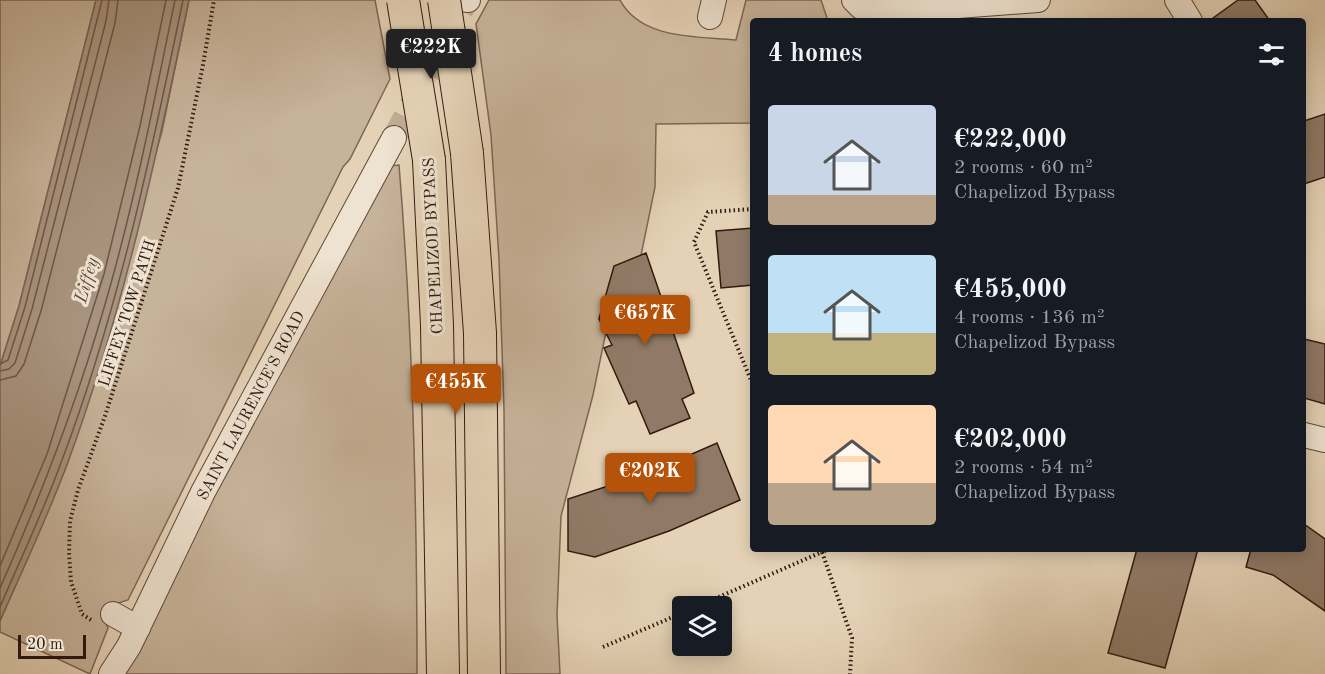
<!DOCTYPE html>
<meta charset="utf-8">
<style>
body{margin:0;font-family:"Old Standard TT",serif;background:#242831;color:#f1f3f6;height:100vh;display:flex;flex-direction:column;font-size:22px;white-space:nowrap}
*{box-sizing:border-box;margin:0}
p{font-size:20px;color:#9ea1a6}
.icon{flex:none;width:33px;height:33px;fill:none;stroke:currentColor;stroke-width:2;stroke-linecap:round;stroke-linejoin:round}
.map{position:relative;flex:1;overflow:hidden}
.sheet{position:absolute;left:750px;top:18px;width:556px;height:534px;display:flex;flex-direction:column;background:#171b24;border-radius:6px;box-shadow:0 3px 15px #0003}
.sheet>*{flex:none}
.controls{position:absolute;left:672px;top:596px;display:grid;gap:12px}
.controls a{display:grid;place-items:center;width:60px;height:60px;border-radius:6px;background:#171b24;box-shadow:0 3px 15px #0003;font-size:30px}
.scale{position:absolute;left:18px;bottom:15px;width:68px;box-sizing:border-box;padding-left:6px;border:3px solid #331a11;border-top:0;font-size:16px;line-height:21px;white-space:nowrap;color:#331a11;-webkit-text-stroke:4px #eee2d0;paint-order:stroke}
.price{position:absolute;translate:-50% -51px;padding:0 14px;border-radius:6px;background:#b45309;color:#fff;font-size:20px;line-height:39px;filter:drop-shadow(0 2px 3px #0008)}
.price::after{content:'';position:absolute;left:50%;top:36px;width:18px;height:14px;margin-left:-9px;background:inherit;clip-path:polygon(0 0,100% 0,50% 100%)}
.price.on{background:#222;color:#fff}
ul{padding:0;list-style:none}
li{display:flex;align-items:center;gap:18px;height:150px;padding:0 18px}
li span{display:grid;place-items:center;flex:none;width:168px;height:120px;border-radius:6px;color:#555}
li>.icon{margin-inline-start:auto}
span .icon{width:72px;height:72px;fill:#fffc;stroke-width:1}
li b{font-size:26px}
h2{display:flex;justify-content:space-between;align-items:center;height:72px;padding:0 18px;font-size:26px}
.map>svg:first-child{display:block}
.green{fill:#c7b39a;stroke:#7d6656;stroke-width:1.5}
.water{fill:#a8937e;stroke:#796352;stroke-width:1.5}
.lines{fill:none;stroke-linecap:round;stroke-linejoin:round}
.shore{stroke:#6e5648;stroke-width:1.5}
.building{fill:#907a67;stroke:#331a11;stroke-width:1.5}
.minor-tunnel{stroke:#c1ad95;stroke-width:24;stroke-dasharray:24 12;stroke-linecap:butt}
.minor-casing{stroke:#60483a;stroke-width:26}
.major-casing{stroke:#331a11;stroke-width:34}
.path{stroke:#331a11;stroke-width:4;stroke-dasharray:1.5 3;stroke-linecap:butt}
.minor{stroke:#eee2d0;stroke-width:24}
.major{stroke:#e5d2b6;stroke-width:32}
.major-bridge-casing{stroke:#331a11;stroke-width:34;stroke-linecap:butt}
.major-bridge{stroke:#e5d2b6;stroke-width:32}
.labels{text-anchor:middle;stroke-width:6;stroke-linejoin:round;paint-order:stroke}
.street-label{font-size:16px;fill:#331a11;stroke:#eee2d0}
.water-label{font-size:18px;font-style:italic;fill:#5c4437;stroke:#eee2d0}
</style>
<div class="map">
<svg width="1325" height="674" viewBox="0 0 1325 674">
<rect width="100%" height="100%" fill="#e5d2b6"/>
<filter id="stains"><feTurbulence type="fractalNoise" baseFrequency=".00333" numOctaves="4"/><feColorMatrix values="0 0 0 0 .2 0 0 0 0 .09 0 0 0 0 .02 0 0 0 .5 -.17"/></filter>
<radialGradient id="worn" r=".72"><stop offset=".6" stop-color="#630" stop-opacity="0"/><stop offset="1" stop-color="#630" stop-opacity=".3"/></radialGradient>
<g class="green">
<polygon points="0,0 96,0 19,306 0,366"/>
<polygon points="189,0 375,0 390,79 350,159 343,167 128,600 112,605 105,621 108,628 90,674 0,632 0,621 68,462 162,131"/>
<path d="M489 0H620C641 40 697 36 736 40L746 0H821L828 21H753V123L656 124 655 187 637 275 610 312 593 395 561 516 557 615 560 674H506L504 410 499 259 491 135 476 24Z"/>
<path d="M399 165C413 334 417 504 417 674H125L211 498 390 166Z"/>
</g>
<path class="water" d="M96 0H189C157 156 123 312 68 462 48 516 23 569 0 621V366L19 306Z"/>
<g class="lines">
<g class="shore">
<polyline points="0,364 8,360 25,307 102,0"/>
<polyline points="0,371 9,369 15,363 32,309 106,21 109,0"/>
<polyline points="0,380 16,376 24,364 41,311 115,23 118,0"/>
<polyline points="0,566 47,454 104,274 140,126 166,0"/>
<path d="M0 588C45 487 84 383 113 276 138 185 156 92 175 0"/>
<path d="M0 607C21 558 44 510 62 460 118 312 151 155 183 0"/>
</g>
</g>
<g class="building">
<polygon points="1238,0 1255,0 1270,21 1209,21"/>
<polygon points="1325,114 1325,177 1304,184 1304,121"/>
<polygon points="753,228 753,285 721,288 716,231"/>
<polygon points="646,253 694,393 682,399 690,418 650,434 636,401 629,404 604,348 612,345 599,319 614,266"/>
<polygon points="1304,339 1325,344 1325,404 1304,398"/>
<polygon points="717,443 740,500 669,531 595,557 568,551 568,499 651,472"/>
<polygon points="1304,524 1325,539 1325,611 1273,575 1246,567 1251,549 1304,549"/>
<polygon points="1137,549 1198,549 1165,668 1108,653"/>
</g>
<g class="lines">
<polyline class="minor-tunnel" points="394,138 467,0"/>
<defs>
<g id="minor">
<polyline points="467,0 468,0"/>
<polyline points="854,0 861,7 918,9 1038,0"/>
<polyline points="1177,0 1190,21"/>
<polyline points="710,17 714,0"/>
<polyline points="1304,435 1325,440"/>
<polyline points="113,614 138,628"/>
<polyline points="111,674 129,646 203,492 394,138"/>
</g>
<g id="major">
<polyline points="467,153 480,333 484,674"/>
<polyline points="429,160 437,325 443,674"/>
</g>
</defs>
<use href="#minor" class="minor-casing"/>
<use href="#major" class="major-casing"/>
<g class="path">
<polyline points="753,209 708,212 694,242 753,385"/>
<polyline points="830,549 822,552 852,638 850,674"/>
<polyline points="698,606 822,552 821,549"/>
<polyline points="91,620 82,614 71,582 69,553 70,521 78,490 105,416 178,188 203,65 214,0"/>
<polyline points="603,647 682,613"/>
</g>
<use href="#minor" class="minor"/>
<use href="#major" class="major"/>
<defs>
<g id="major-bridge">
<polyline points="403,0 429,160"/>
<polyline points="444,0 467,153"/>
</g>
</defs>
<use href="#major-bridge" class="major-bridge-casing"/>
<use href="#major-bridge" class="major-bridge"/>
</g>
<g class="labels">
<g class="street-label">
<text transform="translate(432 246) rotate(-93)" y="6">CHAPELIZOD BYPASS</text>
<text transform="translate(126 313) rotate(-72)" y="6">LIFFEY TOW PATH</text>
<text transform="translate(250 405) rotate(-62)" y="6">SAINT LAURENCE'S ROAD</text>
</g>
<g class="water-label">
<text transform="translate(86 280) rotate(-74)" y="6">Liffey</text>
</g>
</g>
<rect width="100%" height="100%" filter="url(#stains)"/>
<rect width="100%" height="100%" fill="url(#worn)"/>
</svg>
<div class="controls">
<a><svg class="icon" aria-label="layers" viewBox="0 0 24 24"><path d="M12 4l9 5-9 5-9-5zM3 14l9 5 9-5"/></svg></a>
</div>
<div class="scale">20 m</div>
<b class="price on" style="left:431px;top:80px">€222K</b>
<b class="price" style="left:645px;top:346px">€657K</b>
<b class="price" style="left:456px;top:415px">€455K</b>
<b class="price" style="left:650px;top:504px">€202K</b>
<section class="sheet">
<h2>4 homes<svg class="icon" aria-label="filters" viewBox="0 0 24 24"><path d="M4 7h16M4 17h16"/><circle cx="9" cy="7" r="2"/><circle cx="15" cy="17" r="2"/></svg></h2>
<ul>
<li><span style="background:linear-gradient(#c9d6e8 75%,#b9a48a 0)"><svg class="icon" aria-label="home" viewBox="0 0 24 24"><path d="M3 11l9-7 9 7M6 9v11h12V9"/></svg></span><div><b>€222,000</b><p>2 rooms · 60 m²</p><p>Chapelizod Bypass</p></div></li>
<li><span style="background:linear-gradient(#bfe0f5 65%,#c2b280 0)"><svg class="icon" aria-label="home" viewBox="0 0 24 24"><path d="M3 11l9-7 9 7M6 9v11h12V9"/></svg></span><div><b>€455,000</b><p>4 rooms · 136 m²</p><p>Chapelizod Bypass</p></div></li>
<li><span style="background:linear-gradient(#ffd9b3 65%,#b9a48a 0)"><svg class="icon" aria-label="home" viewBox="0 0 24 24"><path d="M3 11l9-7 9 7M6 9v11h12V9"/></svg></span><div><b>€202,000</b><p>2 rooms · 54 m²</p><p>Chapelizod Bypass</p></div></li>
</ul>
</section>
</div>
